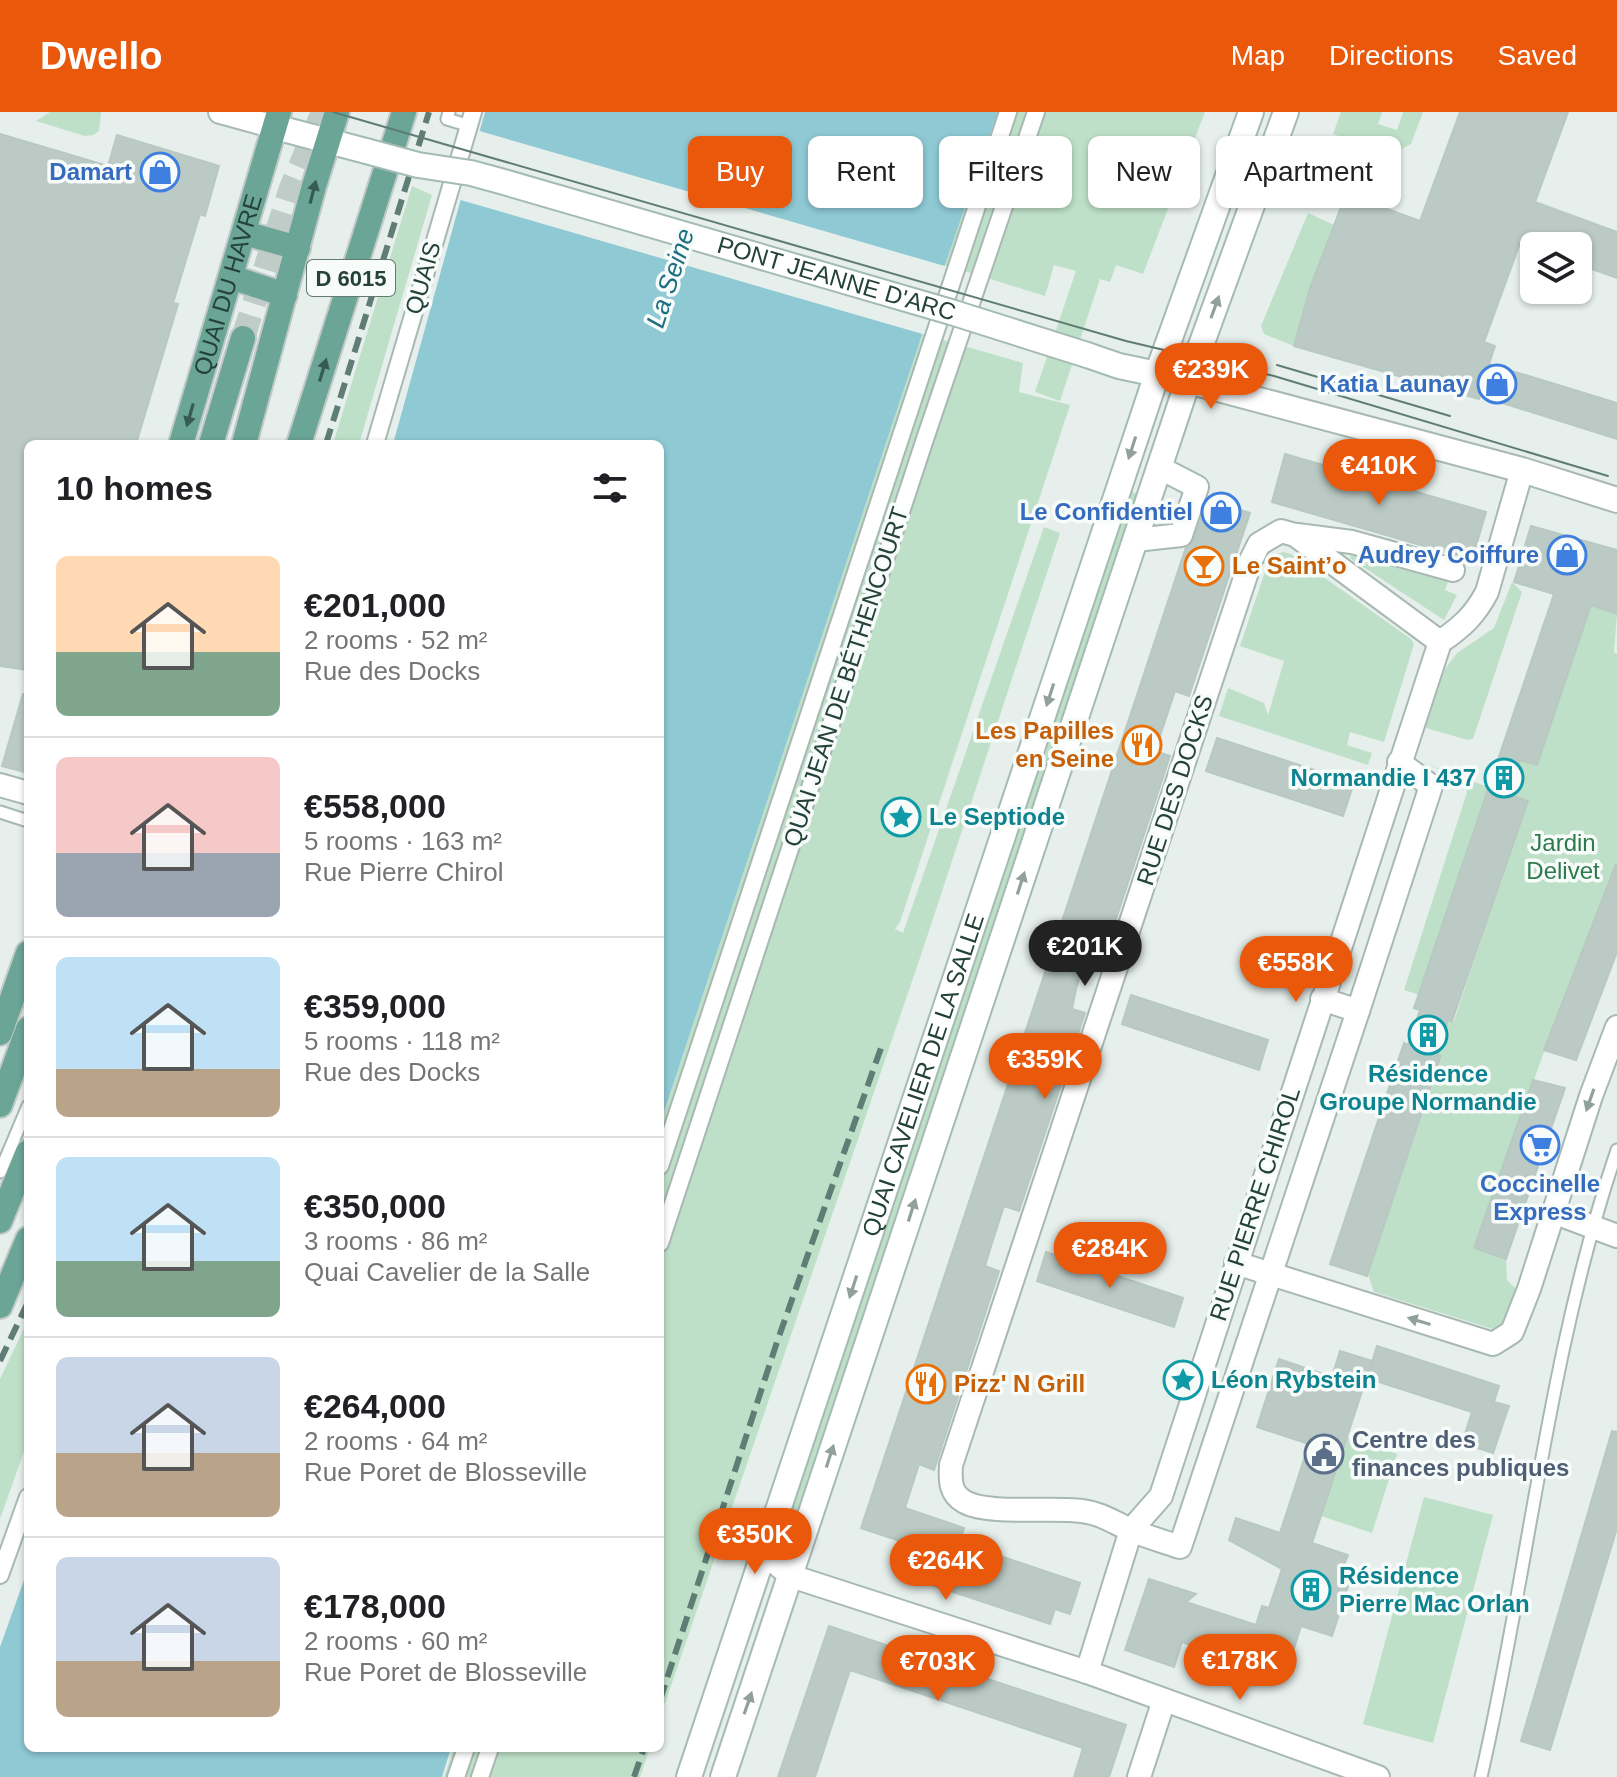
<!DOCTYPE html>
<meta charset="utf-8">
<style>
body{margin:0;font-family:Helvetica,sans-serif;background:#f6f6f6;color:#202124;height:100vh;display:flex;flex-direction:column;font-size:30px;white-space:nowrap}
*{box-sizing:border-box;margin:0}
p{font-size:26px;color:#757577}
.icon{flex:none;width:44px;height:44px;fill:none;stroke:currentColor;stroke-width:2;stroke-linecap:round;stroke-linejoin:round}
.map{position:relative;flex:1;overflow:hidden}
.details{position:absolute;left:24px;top:328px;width:640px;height:1312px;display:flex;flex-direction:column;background:#fff;border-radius:12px;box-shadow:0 2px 6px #0004}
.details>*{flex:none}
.top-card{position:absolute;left:688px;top:24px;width:760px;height:72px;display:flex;gap:16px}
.fabs{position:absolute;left:1520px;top:120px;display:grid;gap:16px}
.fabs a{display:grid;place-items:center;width:72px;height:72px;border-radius:12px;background:#fff;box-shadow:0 2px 6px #0004;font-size:40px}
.price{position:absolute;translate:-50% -68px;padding:0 18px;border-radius:28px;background:#ea580c;color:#fff;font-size:26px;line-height:52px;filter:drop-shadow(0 2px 4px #0008)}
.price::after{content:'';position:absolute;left:50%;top:48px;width:24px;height:18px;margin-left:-12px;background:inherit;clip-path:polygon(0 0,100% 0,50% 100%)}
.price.active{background:#222;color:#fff}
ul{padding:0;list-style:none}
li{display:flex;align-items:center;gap:24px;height:200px;padding:0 32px}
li+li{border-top:2px solid #e0e0e0}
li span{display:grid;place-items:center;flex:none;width:224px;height:160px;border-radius:12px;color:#555}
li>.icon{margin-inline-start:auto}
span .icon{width:96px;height:96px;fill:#fffc;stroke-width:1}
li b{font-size:34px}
h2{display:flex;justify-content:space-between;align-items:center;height:96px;padding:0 32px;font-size:34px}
.chip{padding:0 28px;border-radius:12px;background:#fff;box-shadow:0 2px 6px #0004;font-size:28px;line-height:72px}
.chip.active{background:#ea580c;color:#fff}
header{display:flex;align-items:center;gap:48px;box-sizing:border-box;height:112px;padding:0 40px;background:#ea580c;color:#fff}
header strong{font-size:38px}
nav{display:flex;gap:44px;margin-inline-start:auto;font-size:28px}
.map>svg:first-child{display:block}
.green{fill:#bfe0c8}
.water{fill:#8ec9d4}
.pier{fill:#e6efeb}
.building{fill:#bbcac4;stroke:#b8c9c2;stroke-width:2}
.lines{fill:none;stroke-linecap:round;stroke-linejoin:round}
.primary-tunnel{stroke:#bfccc8;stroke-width:24;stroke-dasharray:24 12;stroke-linecap:butt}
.service-casing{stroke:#a8b8b2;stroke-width:15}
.pedestrian-casing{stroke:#a8b8b2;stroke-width:20}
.minor-casing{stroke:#a8b8b2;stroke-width:26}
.tertiary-casing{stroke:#a8b8b2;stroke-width:28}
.secondary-casing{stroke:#a4bbb3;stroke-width:28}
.primary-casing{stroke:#c2cac8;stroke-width:28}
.service{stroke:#fff;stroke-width:11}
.pedestrian{stroke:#fff;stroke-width:16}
.minor{stroke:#fff;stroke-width:22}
.tertiary{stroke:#fff;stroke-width:24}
.secondary{stroke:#fff;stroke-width:24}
.primary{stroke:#6aa596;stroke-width:24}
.tram{stroke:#5f7d75;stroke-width:2}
.rail{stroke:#5f7d75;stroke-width:6;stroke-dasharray:16 8;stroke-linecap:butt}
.secondary-bridge-casing{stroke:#a4bbb3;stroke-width:28;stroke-linecap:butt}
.secondary-bridge{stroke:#fff;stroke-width:24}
.oneway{fill:#365b51}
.oneway2{fill:#92a09c}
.labels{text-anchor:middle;stroke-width:7;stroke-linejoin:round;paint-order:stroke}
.shield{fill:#f7fbf9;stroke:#637a73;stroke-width:2}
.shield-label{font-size:22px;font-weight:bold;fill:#24423a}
.shop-label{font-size:24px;font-weight:bold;fill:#366cbe;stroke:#f7fbf9;text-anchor:end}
.street-label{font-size:24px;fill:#24423a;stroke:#f7fbf9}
.food-label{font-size:24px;font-weight:bold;fill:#c56008;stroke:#f7fbf9;text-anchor:start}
.culture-label{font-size:24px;font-weight:bold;fill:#0d838f;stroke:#f7fbf9;text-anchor:start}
.park-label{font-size:24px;fill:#2d7a4b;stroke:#f7fbf9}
.service-label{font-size:24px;font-weight:bold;fill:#4e5e75;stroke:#f7fbf9;text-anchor:start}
.water-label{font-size:26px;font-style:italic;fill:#1c6f80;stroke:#f7fbf9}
</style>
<header>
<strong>Dwello</strong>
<nav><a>Map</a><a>Directions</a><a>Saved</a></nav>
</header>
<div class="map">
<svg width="1617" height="1665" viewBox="0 0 1617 1665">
<rect width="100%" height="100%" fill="#e6efeb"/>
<g class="green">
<polygon points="50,0 101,0 99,19 93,23 85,24 36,9"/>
<polygon points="998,0 1205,0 1143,162 1116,153 1110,170 1100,167 1060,289 1035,280 1076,159 1054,153 1045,184 945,153"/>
<polygon points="1341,0 1382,0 1378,12 1397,18 1403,0 1423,0 1411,32 1390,43 1333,22"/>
<polygon points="412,74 432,83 359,332 333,332"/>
<polygon points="1308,101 1334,113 1310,176 1294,234 1264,222 1261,214"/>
<polygon points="922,222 1023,251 1019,280 1070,293 900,810 895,817 903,821 1044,415 1060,421 923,837 660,1606 660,1012"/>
<polygon points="1130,379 1137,382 793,1420 785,1417"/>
<polygon points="1283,440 1291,442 1411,527 1414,532 1384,630 1350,620 1347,633 1372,641 1368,653 1219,604 1228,576 1264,591 1268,603 1284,549 1240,534 1269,448 1272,444"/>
<polygon points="1350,443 1448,470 1445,478 1457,483 1444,508 1351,447"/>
<polygon points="1512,470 1522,480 1473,627 1468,628 1429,617 1424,614 1445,557 1457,541 1494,516"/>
<polygon points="1591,493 1617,502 1614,540 1617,542 1617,751 1555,909 1474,1136 1506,1147 1507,1168 1522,1183 1509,1222 1374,1180 1368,1162 1442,945 1438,943 1449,908 1454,909 1527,689 1509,682 1520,648 1537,653"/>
<polygon points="1423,651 1488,675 1489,678 1420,883 1404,878 1467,680 1462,667"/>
<polygon points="28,1208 28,1328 0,1407 0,1267"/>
<polygon points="1347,1325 1397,1342 1372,1421 1321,1404"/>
<polygon points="1424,1385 1493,1403 1433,1631 1363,1612"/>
<polygon points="454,1636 650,1636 640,1665 444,1665"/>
</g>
<g class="water">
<polygon points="485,0 998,0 945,153 660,1012 660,332 393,332"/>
<polygon points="28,1457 28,1636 451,1636 442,1665 0,1665 0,1535"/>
</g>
<polygon class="pier" points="476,18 948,155 926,223 457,87"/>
<g class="building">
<polygon points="1460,0 1568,0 1535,90 1617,120 1617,166 1578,152 1578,134 1529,134 1520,131 1484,230 1495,234 1489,252 1617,291 1617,327 1480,284 1479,287 1294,234 1310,176 1346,82 1420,109"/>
<polygon points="0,22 108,54 117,23 219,54 205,104 200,102 186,148 173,191 178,192 136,332 28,332 28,558 0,554"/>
<polygon points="1285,342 1486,400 1472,448 1272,390"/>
<polygon points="1208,388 1250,401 1189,584 1175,579 1155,639 1170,644 1104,843 1089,838 1077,873 1072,897 1085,901 1019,1099 1004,1094 992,1131 985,1154 999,1159 934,1358 919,1352 905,1396 964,1416 959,1430 1080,1471 1070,1502 1055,1497 1050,1512 911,1466 921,1436 861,1416 1186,435 1194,427"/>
<polygon points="1531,414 1617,438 1617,502 1591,493 1537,653 1520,648 1508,682 1528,689 1452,909 1448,908 1438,943 1441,944 1367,1164 1330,1152 1404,931 1408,933 1420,898 1414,896 1554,482 1514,470"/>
<polygon points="23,582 28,583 28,661 2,654"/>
<polygon points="1217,626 1354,671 1343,704 1206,659"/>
<polygon points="1616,752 1617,840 1576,948 1544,938"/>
<polygon points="1131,883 1268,928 1259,958 1122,912"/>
<polygon points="1533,968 1565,976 1506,1147 1474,1136"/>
<polygon points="1046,1140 1183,1186 1174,1215 1037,1169"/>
<polygon points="1377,1234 1499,1274 1494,1290 1509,1294 1493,1341 1462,1331 1472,1300 1367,1266"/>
<polygon points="1340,1239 1372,1249 1312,1431 1348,1443 1342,1458 1352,1462 1332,1524 1301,1514 1285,1565 1182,1530 1174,1555 1125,1538 1149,1467 1196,1482 1186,1490 1256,1513 1262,1494 1269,1496 1282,1457 1229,1428 1236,1406 1280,1421 1309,1332 1257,1315 1279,1247 1332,1265"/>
<polygon points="1612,1319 1617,1320 1617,1416 1550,1638 1521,1629"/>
<polygon points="829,1514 1126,1613 1109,1665 1074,1665 1083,1636 850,1558 815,1665 778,1665"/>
</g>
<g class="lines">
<polyline class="primary-tunnel" points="243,226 291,76 323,0"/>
<defs>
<g id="service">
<polyline points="449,0 447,7 470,14"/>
<polyline points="0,700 28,709"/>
<polyline points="0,1060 28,994"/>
<path d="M1481 1665C1529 1457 1548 1241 1617 1038"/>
</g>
<g id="pedestrian">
<polyline points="375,332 473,0"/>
<polyline points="660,1054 1008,0"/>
<polyline points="660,1131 925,327 1036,0"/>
<polyline points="0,1463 28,1385"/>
<polyline points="456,1665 466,1636"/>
<polyline points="480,1665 490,1636"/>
</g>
<g id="minor">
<polyline points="220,0 275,15"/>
<polyline points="1297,423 1352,430 1453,458"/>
<polyline points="1136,428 1181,423 1197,375 1160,356"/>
<polyline points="0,673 28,681"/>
<path d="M1322 887 1358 899 1180 1435C1165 1430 1148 1425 1133 1419 1114 1411 1104 1402 1082 1399 1053 1395 988 1403 965 1390 950 1382 950 1369 951 1353L1251 448 1259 432 1281 419 1295 423 1440 530"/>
<polyline points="1358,899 1431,674 1399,650"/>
<polyline points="1553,1100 1617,1124"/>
<polyline points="1236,1151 1493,1232 1512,1220 1529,1177 1591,984 1617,915"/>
<polyline points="768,1429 772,1448 791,1464 1087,1560 1378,1665"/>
<path d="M1087 1560 1131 1418 1161 1384 1440 530C1462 515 1475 503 1487 480L1522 358"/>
<polyline points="1139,1665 1164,1588"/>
</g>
<polyline id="tertiary" points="1157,262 1188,269 1522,358 1617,388"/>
<g id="secondary">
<polyline points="275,15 366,39"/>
<polyline points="1087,243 1119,254 1157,262"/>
<path id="s1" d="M689 1665 1157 262 1251 0"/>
<polyline points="723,1665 1188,269 1286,0"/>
</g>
<g id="primary">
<polyline points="244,121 298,136"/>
<polyline points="231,165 285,183"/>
<path id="s2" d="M181 332 279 0"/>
<polyline points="211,332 243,226"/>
<polyline points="244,332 314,74 337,0"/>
<polyline points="299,332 404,0"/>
<polyline points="0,921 28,841"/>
<polyline points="0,993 28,917"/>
<polyline points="0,1109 28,1040"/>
<polyline points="0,1194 28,1127"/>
</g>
</defs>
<use href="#service" class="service-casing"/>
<use href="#pedestrian" class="pedestrian-casing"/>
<use href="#minor" class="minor-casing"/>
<use href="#tertiary" class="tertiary-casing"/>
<use href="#secondary" class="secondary-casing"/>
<use href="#primary" class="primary-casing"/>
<use href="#service" class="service"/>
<use href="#pedestrian" class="pedestrian"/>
<use href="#minor" class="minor"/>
<use href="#tertiary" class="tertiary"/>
<use href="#secondary" class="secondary"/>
<use href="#primary" class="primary"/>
<g class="tram">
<polyline points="333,0 1126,229 1274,264 1608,364"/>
<polyline points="1277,253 1450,304"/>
</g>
<g class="rail">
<polyline points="326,332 429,0"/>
<polyline points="0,1249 28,1190"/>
<polyline points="660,1588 777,1230 881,936"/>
<polyline points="634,1665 644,1636"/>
</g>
<defs>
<g id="secondary-bridge">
<path id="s3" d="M366 39 418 53 471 61 504 70 951 200 1087 243"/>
</g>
</defs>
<use href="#secondary-bridge" class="secondary-bridge-casing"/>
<use href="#secondary-bridge" class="secondary-bridge"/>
</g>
<defs><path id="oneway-solid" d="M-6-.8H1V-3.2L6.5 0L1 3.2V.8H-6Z" transform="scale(2)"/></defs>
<g class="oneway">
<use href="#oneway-solid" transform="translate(313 80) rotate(-76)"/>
<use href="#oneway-solid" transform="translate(323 258) rotate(-73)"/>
<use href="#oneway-solid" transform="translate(190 303) rotate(106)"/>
</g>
<g class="oneway2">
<use href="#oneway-solid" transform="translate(1215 195) rotate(-70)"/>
<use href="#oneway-solid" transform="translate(1132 336) rotate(108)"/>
<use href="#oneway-solid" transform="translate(1050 583) rotate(108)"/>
<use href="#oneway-solid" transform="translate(1021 771) rotate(-72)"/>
<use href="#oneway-solid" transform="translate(1590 988) rotate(109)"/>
<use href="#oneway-solid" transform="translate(912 1098) rotate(-72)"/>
<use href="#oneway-solid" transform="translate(853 1175) rotate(108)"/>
<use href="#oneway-solid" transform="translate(1419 1209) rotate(-163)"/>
<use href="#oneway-solid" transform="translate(830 1344) rotate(-72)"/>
<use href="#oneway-solid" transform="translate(748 1591) rotate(-71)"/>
</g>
<defs>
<symbol id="shop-ring" viewBox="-11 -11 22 22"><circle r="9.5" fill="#f7fbf9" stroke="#3f7fe0" stroke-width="1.5"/><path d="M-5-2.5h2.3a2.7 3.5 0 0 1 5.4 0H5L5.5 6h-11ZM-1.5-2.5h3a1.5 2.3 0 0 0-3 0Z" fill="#3f7fe0"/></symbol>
<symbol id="bar-ring" viewBox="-11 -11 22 22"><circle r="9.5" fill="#f7fbf9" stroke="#e8710a" stroke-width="1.5"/><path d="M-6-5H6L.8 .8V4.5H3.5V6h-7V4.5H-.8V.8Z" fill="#e8710a"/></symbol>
<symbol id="restaurant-ring" viewBox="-11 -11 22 22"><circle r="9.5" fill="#f7fbf9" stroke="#e8710a" stroke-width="1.5"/><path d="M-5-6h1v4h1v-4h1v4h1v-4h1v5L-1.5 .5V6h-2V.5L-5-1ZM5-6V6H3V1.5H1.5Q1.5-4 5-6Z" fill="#e8710a"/></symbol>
<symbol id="building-ring" viewBox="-11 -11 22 22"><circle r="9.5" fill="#f7fbf9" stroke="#0f9aa8" stroke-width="1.5"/><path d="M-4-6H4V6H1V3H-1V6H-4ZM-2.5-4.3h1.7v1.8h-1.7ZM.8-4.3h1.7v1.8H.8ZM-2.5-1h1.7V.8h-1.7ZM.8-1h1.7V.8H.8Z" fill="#0f9aa8"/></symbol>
<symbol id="sight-ring" viewBox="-11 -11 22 22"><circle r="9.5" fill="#f7fbf9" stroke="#0f9aa8" stroke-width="1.5"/><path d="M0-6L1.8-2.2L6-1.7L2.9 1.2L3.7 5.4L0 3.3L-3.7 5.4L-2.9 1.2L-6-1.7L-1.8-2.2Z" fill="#0f9aa8"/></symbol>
<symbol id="supermarket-ring" viewBox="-11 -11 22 22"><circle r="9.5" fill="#f7fbf9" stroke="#3f7fe0" stroke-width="1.5"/><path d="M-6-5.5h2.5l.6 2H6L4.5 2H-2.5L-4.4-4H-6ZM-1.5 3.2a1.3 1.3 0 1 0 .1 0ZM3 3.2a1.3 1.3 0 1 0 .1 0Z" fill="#3f7fe0"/></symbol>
<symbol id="civic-ring" viewBox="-11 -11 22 22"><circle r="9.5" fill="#f7fbf9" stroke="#5c6f8a" stroke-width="1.5"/><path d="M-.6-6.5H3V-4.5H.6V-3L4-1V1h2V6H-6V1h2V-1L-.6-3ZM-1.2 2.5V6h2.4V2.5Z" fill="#5c6f8a"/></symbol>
</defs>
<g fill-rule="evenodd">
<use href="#shop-ring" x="138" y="38" width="44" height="44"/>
<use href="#shop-ring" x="1475" y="250" width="44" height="44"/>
<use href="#shop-ring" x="1199" y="378" width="44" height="44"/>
<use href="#shop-ring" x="1545" y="421" width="44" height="44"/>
<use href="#bar-ring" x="1182" y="432" width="44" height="44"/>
<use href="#restaurant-ring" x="1120" y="611" width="44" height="44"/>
<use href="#building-ring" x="1482" y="644" width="44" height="44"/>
<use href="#sight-ring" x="879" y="683" width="44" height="44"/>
<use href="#building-ring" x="1406" y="901" width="44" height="44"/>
<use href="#supermarket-ring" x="1518" y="1011" width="44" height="44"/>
<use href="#sight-ring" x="1161" y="1246" width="44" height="44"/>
<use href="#restaurant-ring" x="904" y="1250" width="44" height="44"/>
<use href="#civic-ring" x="1302" y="1320" width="44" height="44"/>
<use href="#building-ring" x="1289" y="1456" width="44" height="44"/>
</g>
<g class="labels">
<rect class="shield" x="307" y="148" width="88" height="36" rx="6"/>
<g class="shield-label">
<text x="351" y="174">D 6015</text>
</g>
<g class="shop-label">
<text x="132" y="68">Damart</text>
<text x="1469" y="280">Katia Launay</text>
<text x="1193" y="408">Le Confidentiel</text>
<text x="1539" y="451">Audrey Coiffure</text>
<text x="1540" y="1080" text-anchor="middle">Coccinelle<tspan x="1540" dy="28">Express</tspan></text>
</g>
<g class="street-label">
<text transform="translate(423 166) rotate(-74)" y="8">QUAIS</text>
<text dy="8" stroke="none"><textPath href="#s3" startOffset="488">PONT JEANNE D'ARC</textPath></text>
<text dy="8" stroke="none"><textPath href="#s2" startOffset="166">QUAI DU HAVRE</textPath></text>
<text transform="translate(846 565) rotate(-72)" y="8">QUAI JEAN DE BÉTHENCOURT</text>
<text transform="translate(1175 678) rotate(-72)" y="8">RUE DES DOCKS</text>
<text dy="8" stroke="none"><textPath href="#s1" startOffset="740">QUAI CAVELIER DE LA SALLE</textPath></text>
<text transform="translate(1255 1092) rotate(-72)" y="8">RUE PIERRE CHIROL</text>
</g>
<g class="food-label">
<text x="1232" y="462">Le Saint’o</text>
<text x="1114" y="627" text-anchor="end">Les Papilles<tspan x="1114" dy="28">en Seine</tspan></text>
<text x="954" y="1280">Pizz' N Grill</text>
</g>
<g class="culture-label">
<text x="1476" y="674" text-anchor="end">Normandie I 437</text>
<text x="929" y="713">Le Septiode</text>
<text x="1428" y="970" text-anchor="middle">Résidence<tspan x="1428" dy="28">Groupe Normandie</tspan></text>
<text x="1211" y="1276">Léon Rybstein</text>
<text x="1339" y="1472">Résidence<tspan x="1339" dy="28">Pierre Mac Orlan</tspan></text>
</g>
<g class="park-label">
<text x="1563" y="739">Jardin<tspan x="1563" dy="28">Delivet</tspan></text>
</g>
<g class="service-label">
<text x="1352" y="1336">Centre des<tspan x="1352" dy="28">finances publiques</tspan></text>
</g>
<g class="water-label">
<text transform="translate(670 166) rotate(-72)" y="9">La Seine</text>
</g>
</g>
</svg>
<div class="fabs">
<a><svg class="icon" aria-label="layers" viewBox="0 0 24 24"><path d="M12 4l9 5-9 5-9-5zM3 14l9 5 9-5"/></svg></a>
</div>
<b class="price" style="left:1211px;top:299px">€239K</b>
<b class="price" style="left:1379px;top:395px">€410K</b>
<b class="price active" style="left:1085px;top:876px">€201K</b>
<b class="price" style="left:1296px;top:892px">€558K</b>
<b class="price" style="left:1045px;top:989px">€359K</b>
<b class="price" style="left:1110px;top:1178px">€284K</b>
<b class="price" style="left:755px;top:1464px">€350K</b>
<b class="price" style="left:946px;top:1490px">€264K</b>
<b class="price" style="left:1240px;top:1590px">€178K</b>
<b class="price" style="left:938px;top:1591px">€703K</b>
<div class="top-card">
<a class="chip active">Buy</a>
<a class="chip">Rent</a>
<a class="chip">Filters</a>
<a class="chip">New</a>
<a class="chip">Apartment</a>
</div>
<section class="details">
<h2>10 homes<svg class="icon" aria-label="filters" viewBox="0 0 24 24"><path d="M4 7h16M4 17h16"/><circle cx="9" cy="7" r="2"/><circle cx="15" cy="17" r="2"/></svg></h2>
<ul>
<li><span style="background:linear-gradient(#ffd9b3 60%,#7fa58c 0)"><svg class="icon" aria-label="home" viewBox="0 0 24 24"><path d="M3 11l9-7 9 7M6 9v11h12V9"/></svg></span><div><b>€201,000</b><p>2 rooms · 52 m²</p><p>Rue des Docks</p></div></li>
<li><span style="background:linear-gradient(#f6c9c9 60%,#9aa5b1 0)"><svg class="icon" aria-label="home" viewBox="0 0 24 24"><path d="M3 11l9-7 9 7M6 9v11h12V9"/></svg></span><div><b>€558,000</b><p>5 rooms · 163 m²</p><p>Rue Pierre Chirol</p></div></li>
<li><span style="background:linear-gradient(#bfe0f5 70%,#b9a48a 0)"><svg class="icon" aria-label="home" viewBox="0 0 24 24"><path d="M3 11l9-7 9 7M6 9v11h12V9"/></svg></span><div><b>€359,000</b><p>5 rooms · 118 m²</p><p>Rue des Docks</p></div></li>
<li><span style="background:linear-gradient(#bfe0f5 65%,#7fa58c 0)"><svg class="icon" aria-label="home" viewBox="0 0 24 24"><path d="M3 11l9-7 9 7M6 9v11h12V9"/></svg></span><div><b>€350,000</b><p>3 rooms · 86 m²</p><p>Quai Cavelier de la Salle</p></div></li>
<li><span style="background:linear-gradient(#c9d6e8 60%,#b9a48a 0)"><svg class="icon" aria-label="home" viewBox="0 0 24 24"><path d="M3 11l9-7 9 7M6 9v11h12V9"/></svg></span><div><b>€264,000</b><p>2 rooms · 64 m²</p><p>Rue Poret de Blosseville</p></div></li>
<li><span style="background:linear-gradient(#c9d6e8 65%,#b9a48a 0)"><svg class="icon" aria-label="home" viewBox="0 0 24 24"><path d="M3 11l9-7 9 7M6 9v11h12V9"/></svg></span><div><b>€178,000</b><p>2 rooms · 60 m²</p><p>Rue Poret de Blosseville</p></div></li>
</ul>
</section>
</div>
